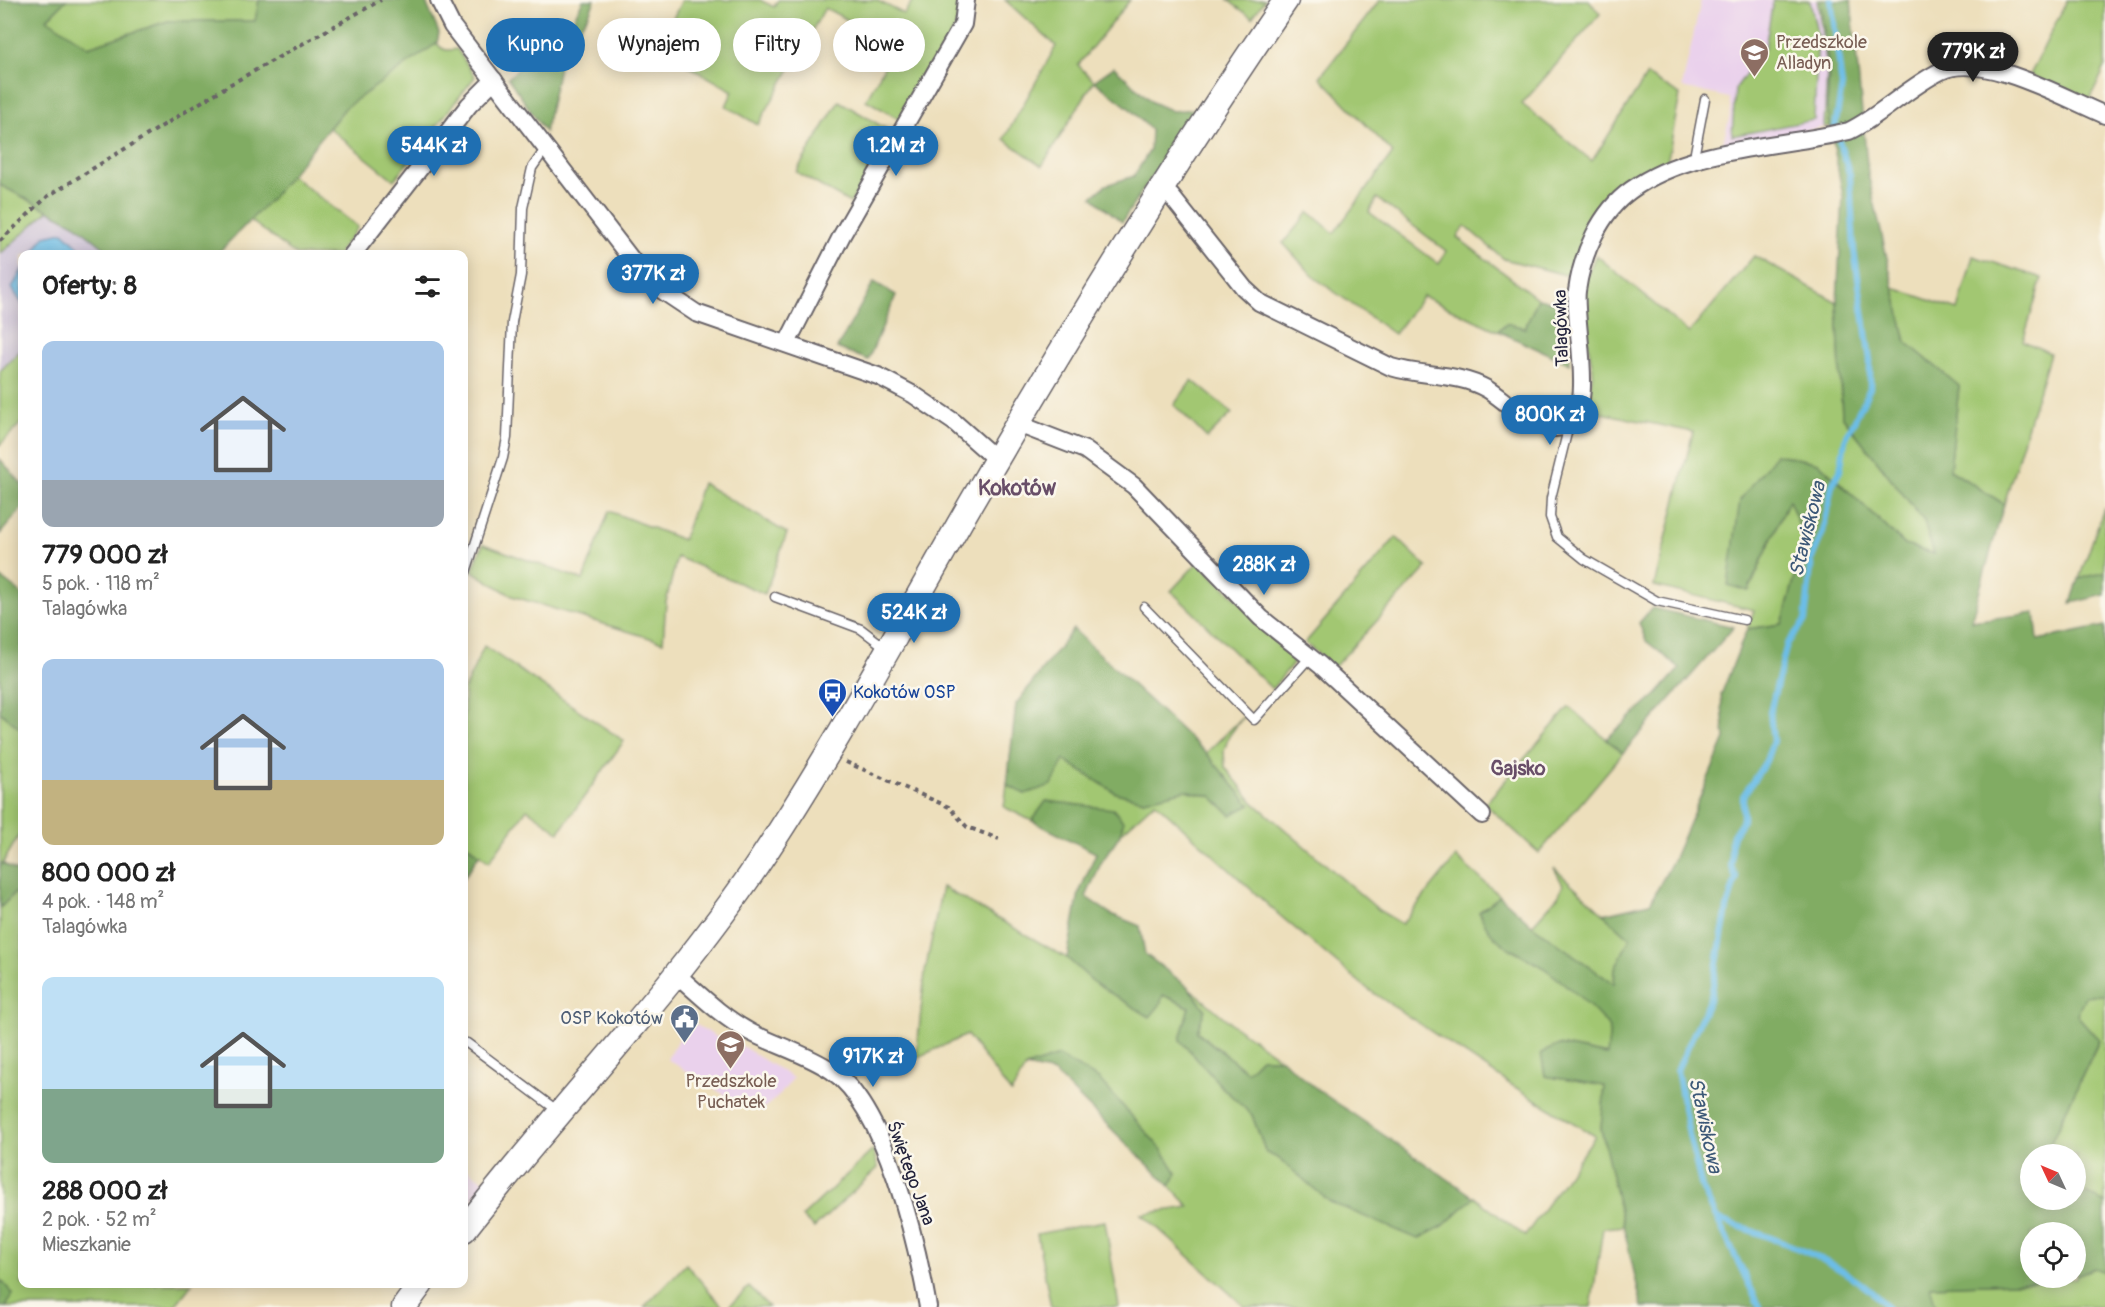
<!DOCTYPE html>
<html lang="pl">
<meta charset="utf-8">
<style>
body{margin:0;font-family:Pangolin,sans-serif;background:#f2f2f2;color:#222;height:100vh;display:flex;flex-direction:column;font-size:22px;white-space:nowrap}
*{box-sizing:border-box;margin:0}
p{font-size:20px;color:#767676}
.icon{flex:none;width:33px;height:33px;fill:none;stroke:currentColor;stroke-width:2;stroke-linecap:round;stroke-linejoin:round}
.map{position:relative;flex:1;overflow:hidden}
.panel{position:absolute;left:18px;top:250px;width:450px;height:1038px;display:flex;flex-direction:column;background:#fff;border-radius:12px;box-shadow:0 3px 15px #0003}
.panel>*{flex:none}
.hud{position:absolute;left:486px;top:18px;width:570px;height:54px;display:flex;gap:12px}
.needle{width:39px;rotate:314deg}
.tools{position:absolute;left:2020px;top:1144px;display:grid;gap:12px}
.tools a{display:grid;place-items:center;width:66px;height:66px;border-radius:50%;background:#fff;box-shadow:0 3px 15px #0003;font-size:30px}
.price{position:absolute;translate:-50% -51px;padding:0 14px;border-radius:21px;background:#1f6fb2;color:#fff;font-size:20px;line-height:39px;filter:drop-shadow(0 2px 3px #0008)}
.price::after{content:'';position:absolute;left:50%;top:36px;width:18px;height:14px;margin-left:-9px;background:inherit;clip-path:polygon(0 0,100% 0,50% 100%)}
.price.on{background:#222;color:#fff}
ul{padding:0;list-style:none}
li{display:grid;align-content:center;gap:12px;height:318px;padding:0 24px}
li span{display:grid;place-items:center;height:186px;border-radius:12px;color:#555}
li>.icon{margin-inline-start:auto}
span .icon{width:108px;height:108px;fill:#fffc;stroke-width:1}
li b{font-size:26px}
h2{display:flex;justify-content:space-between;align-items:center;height:72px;padding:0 24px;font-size:26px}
.pill{padding:0 21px;border-radius:27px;background:#fff;box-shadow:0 3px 15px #0003;font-size:21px;line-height:54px}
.pill.on{background:#1f6fb2;color:#fff}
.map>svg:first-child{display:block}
.built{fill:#ead1ec}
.industrial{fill:#cabfd6}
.green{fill:#a2c772;stroke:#627456;stroke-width:1.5;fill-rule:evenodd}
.forest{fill:#81ac64;stroke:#526750;stroke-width:1.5}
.water{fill:#6cbde7;stroke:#477091;stroke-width:1.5}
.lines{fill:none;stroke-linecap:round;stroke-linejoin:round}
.stream{stroke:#6cbde7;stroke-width:6}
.lane-casing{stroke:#696468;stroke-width:11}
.street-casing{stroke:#696468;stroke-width:20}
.secondary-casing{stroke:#696468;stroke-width:27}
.path{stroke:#696468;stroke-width:4;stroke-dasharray:4.5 4.5;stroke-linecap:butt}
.lane{stroke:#fff;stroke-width:8}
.street{stroke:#fff;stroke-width:16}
.secondary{stroke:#fff;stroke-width:24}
.labels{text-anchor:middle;stroke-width:5;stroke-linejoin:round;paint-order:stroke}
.education-label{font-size:18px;fill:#785e54;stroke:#fbf7ec;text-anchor:start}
.street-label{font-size:18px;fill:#22223b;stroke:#fbf7ec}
.transit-label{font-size:18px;fill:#164399;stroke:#fbf7ec;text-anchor:start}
.service-label{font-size:18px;fill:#4e5e75;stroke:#fbf7ec;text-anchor:end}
.water-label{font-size:20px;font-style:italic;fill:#3c5877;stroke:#fbf7ec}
.neighbourhood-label{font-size:20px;font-weight:bold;fill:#684e68;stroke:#fbf7ec}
.quarter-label{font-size:21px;font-weight:bold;fill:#684e68;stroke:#fbf7ec}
</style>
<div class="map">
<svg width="2105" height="1307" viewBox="0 0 2105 1307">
<rect width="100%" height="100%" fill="#fbf7ec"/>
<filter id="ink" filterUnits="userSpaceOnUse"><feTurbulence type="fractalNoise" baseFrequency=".0167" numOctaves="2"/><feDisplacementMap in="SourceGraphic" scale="12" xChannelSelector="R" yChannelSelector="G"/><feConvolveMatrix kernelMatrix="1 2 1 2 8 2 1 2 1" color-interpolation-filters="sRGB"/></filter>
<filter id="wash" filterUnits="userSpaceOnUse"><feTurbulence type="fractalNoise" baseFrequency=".008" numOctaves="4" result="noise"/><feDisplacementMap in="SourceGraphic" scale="24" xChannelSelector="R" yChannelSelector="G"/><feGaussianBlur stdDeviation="1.35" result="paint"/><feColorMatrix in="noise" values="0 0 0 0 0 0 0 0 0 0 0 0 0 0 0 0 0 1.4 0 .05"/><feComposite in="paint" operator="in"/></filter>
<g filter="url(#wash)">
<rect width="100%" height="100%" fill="#eddfbc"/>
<g class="built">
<polygon points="1701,0 1817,0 1827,70 1824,127 1722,146 1731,112 1729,98 1682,87"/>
<polygon points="690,1021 733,1047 742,1046 793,1078 780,1095 764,1108 751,1108 731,1099 667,1059"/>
<polygon points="464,1167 485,1182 464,1209"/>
</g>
<polygon class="industrial" points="49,210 76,225 113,255 22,255 22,349 0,371 0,254"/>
<g class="green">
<polygon points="66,0 259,0 256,21 168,21 88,47 47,19"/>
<polygon points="682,0 760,0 774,7 778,0 876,0 904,14 913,0 961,0 956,26 902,121 866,100 896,45 825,8 758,125 726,106 733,91 658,49"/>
<polygon points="1005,0 1130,0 1078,65 1094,81 1042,166 1004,139 1056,46"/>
<polygon points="1228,0 1265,0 1252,18"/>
<path d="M1380 0H1589L1600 14 1522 104 1592 161 1647 75 1680 95 1667 163 1592 223 1580 247 1570 276 1504 259 1465 226 1457 237 1538 299 1525 328 1506 323 1498 331 1423 296 1394 334 1315 278 1283 243 1309 212 1334 233 1393 153 1320 77ZM1377 198 1446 251 1439 264 1369 212Z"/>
<polygon points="1773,0 1810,1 1818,37 1814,120 1732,136 1735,89 1765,48"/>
<polygon points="1817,0 1820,0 1829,70 1827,108 1830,126 1824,127 1827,70"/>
<polygon points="2067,0 2105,0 2105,67 2089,102 2030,75"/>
<path d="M437 43C442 51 448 51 457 49L475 77 394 180 329 128 346 107Z"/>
<polygon points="839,101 895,134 850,203 796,172"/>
<polygon points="291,175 358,227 337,255 296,255 250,220"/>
<polygon points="0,185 49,210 0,254"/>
<polygon points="1596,255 1689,333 1754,256 1837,302 1842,416 1924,521 1934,554 1906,546 1819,463 1776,454 1749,591 1789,499 1805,541 1782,624 1747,629 1754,610 1654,586 1693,432 1587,410 1593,371 1584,321 1585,280"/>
<polygon points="1973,256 2042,278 2023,341 2050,353 2004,504 1950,470 1959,386 1906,342 1894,288 1958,310"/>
<polygon points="22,349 22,422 0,445 0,371"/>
<polygon points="1192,380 1232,413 1207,438 1174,405"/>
<polygon points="702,483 787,533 765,594 677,557 666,602 663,642 512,596 472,571 483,544 583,580 609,511 683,540"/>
<polygon points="2104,508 2105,572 2079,579"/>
<polygon points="1396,537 1427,567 1334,667 1305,643"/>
<polygon points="1198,562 1298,657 1272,689 1171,591"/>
<polygon points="484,646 624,741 559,832 527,809 489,862 464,842 464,690"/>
<polygon points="1569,707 1623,753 1539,853 1485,804"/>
<polygon points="0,712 22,730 22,830 0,868"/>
<polygon points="1243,717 1229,736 1224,751 1225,767 1253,802 1380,911 1402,924 1456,857 1500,896 1479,912 1511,950 1546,969 1585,1000 1610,1028 1608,1055 1559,1045 1545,1076 1605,1086 1601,1129 1625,1226 1603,1228 1591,1307 1245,1307 1142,1214 1190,1207 1170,1186 1177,1173 1058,1056 1026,1067 1011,1093 967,1035 916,1058 925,972 942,887 1067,958 1097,985 1163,995 1189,1007 1180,1040 1223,1088 1252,1115 1266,1153 1443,1226 1474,1197 1525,1236 1595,1136 1510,1084 1369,990 1278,914 1155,802 1121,833 1123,821 1073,805 1047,801 1032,821 1004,807 1007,785 1025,794 1064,760 1116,793 1144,800 1185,790 1250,805 1206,753"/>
<polygon points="1554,868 1630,938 1615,969 1614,985 1532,925 1558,896 1563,885"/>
<polygon points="15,892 22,896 22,1284 192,1284 174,1307 6,1307 13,1294 0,1279 0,908"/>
<polygon points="1187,986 1234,1026 1280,1058 1261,1058 1247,1072 1197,1031 1205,1009"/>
<polygon points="2105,995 2105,1203 2104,1203 2086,1193 2076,1196 2076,1155 2045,1155 2099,1041 2077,1015 2085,996"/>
<polygon points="873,1150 878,1168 814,1228 802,1217"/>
<polygon points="1105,1221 1119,1307 1051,1307 1037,1234"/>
<polygon points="686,1264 723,1307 644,1307"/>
<polygon points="2094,1268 2105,1272 2105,1307 1936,1307 1929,1286 2061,1281 2076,1278 2076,1275"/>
<polygon points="749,1287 769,1307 728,1307"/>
</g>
<g class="forest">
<polygon points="0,0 66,0 47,19 88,47 168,21 255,21 259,0 425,0 439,33 437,43 346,107 272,198 216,255 113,255 76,225 0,185"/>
<polygon points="583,0 595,0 589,14 562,53 545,132 508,78 573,20"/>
<path d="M1820 0H1851L1868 174 1906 342 1959 386 1950 470 2004 504 1971 621 2035 613 2038 640 2105 626V995L2085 996 2077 1015 2099 1040 2045 1155H2031V1200H2076V1196L2086 1193 2105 1203V1272L2094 1268 2076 1275V1233H2031V1278H2070L2061 1281 1930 1286 1936 1307H1642L1601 1128 1605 1086 1545 1076 1541 1053 1559 1045 1607 1055 1610 1028C1591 1006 1571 988 1548 971 1519 950 1494 949 1479 912L1500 896 1532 925 1614 984 1615 969 1630 938 1603 914 1650 903 1674 858 1725 739 1721 695 1747 629 1782 624 1805 541 1789 500 1748 591 1728 585 1740 500 1776 454 1819 463 1905 545 1934 554 1924 521 1842 416 1837 302 1843 197 1827 108 1829 70Z"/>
<polygon points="1114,67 1152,102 1172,111 1196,109 1122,222 1092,197 1106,185 1134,176 1150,150 1151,130 1130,109 1094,81"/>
<polygon points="874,282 896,295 868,360 837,348"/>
<polygon points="1538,299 1567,305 1570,364 1498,331 1506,323 1525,328"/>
<polygon points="0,459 22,484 22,508 0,534"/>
<polygon points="2105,572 2105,595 2071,603 2079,579"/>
<polygon points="0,577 22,594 22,730 0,712"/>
<polygon points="1652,608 1734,627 1623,753 1606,739 1656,695 1680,668 1646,641 1639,623"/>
<polygon points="1073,629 1206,753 1250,805 1231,815 1211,796 1185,790 1144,800 1116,793 1064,760 1052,785 1025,794 1007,785 1016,704"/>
<polygon points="1046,801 1113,809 1123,821 1121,833 1101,863 1086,897 1111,914 1140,926 1145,954 1187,986 1205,1009 1197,1032 1247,1072 1261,1058 1280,1058 1318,1090 1474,1197 1443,1226 1418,1239 1330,1202 1278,1158 1266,1153 1252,1115 1223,1088 1180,1040 1189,1007 1163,995 1160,1005 1150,1017 1097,985 1067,958 1079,893 1096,853 1032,821"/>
<polygon points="464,842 479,855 464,878"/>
<polygon points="2,863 22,874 22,896 15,893 0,908 0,868"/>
<polygon points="1058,1056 1099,1079 1162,1150 1177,1173 1170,1186 1054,1073 1026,1067"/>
<polygon points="0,1279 13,1294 6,1307 0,1307"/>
</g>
<g class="water">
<polygon points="63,232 77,245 82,255 32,255 45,236"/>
<polygon points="22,270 22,304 12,288"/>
</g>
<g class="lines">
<g class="stream">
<path d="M1720 1220C1778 1240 1844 1260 1887 1307"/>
<polyline points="1760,1307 1702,1188 1689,1135 1677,1070 1711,996 1727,908 1736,878 1731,865 1731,843 1733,835 1743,820 1743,796 1766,761 1773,741 1770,712 1787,644 1805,621 1812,558 1823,532 1832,485 1840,471 1845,440 1870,388 1870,360 1854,250 1850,176 1835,127 1842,86 1831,0"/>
</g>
</g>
</g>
<g filter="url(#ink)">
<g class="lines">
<defs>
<g id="lane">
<polyline points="1697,161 1695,152 1705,99"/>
<polyline points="1569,425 1551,498 1550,517 1557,537 1584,559 1657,601 1744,620"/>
<polyline points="466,572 503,458 507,438 512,322 521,275 523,208 532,168 546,148"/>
<polyline points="775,597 861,629 886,648"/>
<polyline points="1144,607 1254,720 1310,657"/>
<polyline points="467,1043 558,1111"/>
</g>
<g id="street">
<polyline points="439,0 452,26 648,281 696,313 878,376 914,395 954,422 997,460"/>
<path d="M1160 188 1171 196 1244 288 1259 302 1391 367C1423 377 1457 372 1487 389 1508 402 1540 437 1566 426 1597 412 1573 321 1577 291 1582 254 1600 212 1631 190 1693 146 1778 148 1849 131 1882 115 1908 87 1941 71 1982 51 2064 98 2105 115"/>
<polyline points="352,255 469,105 494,80"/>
<polyline points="787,343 842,235 963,24 966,0"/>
<polyline points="1018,424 1085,450 1134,486 1261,618 1320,665 1482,815"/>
<path d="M675 973C699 994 722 1017 750 1032 777 1046 807 1054 832 1071 886 1108 917 1244 928 1307"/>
</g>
<g id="secondary">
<path d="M464 1230C559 1107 671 993 758 864 835 749 901 625 970 505 1070 333 1173 164 1286 0"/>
<polyline points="404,1307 421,1284"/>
</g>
</defs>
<use href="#lane" class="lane-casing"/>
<use href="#street" class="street-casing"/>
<use href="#secondary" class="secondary-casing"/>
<g class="path">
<polyline points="0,241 48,196 229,85 381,0"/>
<polyline points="846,762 949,807 967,827 999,839"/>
</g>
<use href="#lane" class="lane"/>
<use href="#street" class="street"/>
<use href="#secondary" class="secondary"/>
</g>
</g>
<defs>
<symbol id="school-pin" viewBox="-11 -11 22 30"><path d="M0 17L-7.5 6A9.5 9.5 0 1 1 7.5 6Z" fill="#8d6e63" stroke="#fbf7ec"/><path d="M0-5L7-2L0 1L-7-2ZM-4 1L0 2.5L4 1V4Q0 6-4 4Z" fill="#fff"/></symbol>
<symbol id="bus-pin" viewBox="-11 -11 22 30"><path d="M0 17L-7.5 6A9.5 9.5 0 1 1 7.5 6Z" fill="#1a4fb4" stroke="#fbf7ec"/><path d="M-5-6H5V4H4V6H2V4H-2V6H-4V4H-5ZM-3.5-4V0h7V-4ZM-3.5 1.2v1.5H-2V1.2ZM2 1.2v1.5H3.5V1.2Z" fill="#fff"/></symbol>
<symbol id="civic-pin" viewBox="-11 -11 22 30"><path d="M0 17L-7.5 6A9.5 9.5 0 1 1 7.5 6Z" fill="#5c6f8a" stroke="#fbf7ec"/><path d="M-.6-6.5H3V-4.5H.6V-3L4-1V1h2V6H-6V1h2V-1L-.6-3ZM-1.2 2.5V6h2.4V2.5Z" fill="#fff"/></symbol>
</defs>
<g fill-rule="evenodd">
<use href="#school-pin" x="1738" y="36" width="33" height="45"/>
<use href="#bus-pin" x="816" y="676" width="33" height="45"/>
<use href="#civic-pin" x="668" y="1002" width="33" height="45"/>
<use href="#school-pin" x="714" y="1028" width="33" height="45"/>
</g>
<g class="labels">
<g class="education-label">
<text x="1776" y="48">Przedszkole<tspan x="1776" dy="21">Alladyn</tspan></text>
<text x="731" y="1087" text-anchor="middle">Przedszkole<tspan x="731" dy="21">Puchatek</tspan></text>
</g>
<g class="street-label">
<text transform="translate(1561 328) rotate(-92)" y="6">Talagówka</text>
<text transform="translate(911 1173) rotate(70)" y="6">Świętego Jana</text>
</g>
<g class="transit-label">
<text x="853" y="698">Kokotów OSP</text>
</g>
<g class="service-label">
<text x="663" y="1024">OSP Kokotów</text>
</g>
<g class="water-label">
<text transform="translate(1807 529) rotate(-76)" y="7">Stawiskowa</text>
<text transform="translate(1706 1125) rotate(78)" y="7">Stawiskowa</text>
</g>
<g class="neighbourhood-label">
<text x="1518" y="775">Gajsko</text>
</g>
<g class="quarter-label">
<text x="1017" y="495">Kokotów</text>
</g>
</g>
</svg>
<div class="tools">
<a><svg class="needle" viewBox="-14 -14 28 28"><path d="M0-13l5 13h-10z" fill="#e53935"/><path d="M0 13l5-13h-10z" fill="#767676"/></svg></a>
<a><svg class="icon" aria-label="locate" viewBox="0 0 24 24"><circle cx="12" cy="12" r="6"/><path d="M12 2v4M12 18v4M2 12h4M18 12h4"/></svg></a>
</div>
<b class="price on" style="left:1973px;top:83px">779K zł</b>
<b class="price" style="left:434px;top:177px">544K zł</b>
<b class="price" style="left:896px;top:177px">1.2M zł</b>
<b class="price" style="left:653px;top:305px">377K zł</b>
<b class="price" style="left:1550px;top:446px">800K zł</b>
<b class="price" style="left:1264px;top:596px">288K zł</b>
<b class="price" style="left:914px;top:644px">524K zł</b>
<b class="price" style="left:873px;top:1088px">917K zł</b>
<div class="hud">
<a class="pill on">Kupno</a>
<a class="pill">Wynajem</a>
<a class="pill">Filtry</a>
<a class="pill">Nowe</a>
</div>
<section class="panel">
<h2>Oferty: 8<svg class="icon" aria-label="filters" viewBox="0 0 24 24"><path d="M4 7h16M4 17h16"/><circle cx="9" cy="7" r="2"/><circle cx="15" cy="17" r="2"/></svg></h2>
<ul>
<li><span style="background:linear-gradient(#a9c7e8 75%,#9aa5b1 0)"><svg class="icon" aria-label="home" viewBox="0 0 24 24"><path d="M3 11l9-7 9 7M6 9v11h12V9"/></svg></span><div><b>779 000 zł</b><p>5 pok. · 118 m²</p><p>Talagówka</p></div></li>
<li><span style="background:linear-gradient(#a9c7e8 65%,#c2b280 0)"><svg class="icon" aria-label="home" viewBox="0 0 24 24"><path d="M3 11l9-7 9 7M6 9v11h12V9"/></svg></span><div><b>800 000 zł</b><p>4 pok. · 148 m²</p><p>Talagówka</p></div></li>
<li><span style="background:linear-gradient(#bfe0f5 60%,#7fa58c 0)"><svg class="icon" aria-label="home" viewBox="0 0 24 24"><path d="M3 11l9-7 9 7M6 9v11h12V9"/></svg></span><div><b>288 000 zł</b><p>2 pok. · 52 m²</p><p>Mieszkanie</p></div></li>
</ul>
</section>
</div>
